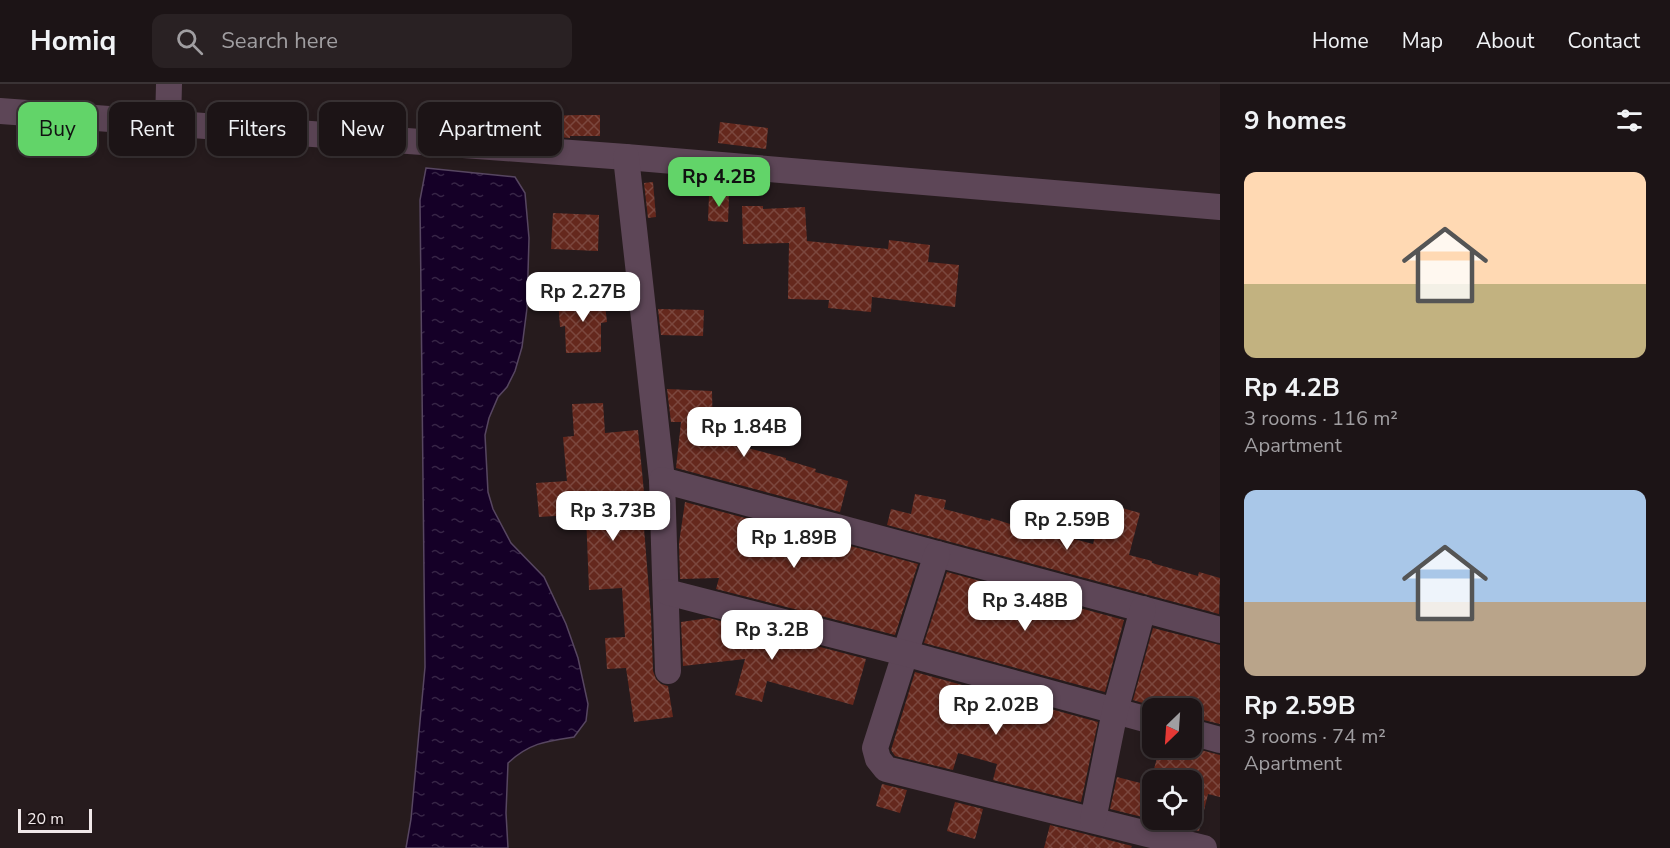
<!DOCTYPE html>
<meta charset="utf-8">
<style>
body{margin:0;font-family:"Nunito Sans",sans-serif;background:#292123;color:#f1f3f6;height:100vh;display:flex;flex-direction:column;font-size:22px;white-space:nowrap}
*{box-sizing:border-box;margin:0}
p{font-size:20px;color:#a09ea1}
.icon{flex:none;width:33px;height:33px;fill:none;stroke:currentColor;stroke-width:2;stroke-linecap:round;stroke-linejoin:round}
.map{position:relative;flex:1;overflow:hidden}
.drawer{display:flex;flex-direction:column;background:#1c1416;width:450px}
.drawer>*{flex:none}
.top-card{position:absolute;left:18px;top:18px;width:570px;height:54px;display:flex;gap:12px}
.needle{width:39px;rotate:205deg}
.buttons{position:absolute;left:1142px;top:614px;display:grid;gap:12px}
.buttons a{display:grid;place-items:center;width:60px;height:60px;border-radius:12px;background:#1c1416;box-shadow:0 3px 9px #0003,0 0 0 2px #3a3335;font-size:30px}
.scale{position:absolute;left:18px;bottom:15px;width:74px;box-sizing:border-box;padding-left:6px;border:3px solid #f0e8e9;border-top:0;font-size:16px;line-height:21px;white-space:nowrap;color:#f0e8e9;-webkit-text-stroke:4px #1c1214;paint-order:stroke}
.price{position:absolute;translate:-50% -51px;padding:0 14px;border-radius:12px;background:#fff;color:#222;font-size:20px;line-height:39px;filter:drop-shadow(0 2px 3px #0008)}
.price::after{content:'';position:absolute;left:50%;top:36px;width:18px;height:14px;margin-left:-9px;background:inherit;clip-path:polygon(0 0,100% 0,50% 100%)}
.price.current{background:#62d469;color:#111}
ul{padding:0;list-style:none}
li{display:grid;align-content:center;gap:12px;height:318px;padding:0 24px}
li span{display:grid;place-items:center;height:186px;border-radius:12px;color:#555}
li>.icon{margin-inline-start:auto}
span .icon{width:108px;height:108px;fill:#fffc;stroke-width:1}
li b{font-size:26px}
h2{display:flex;justify-content:space-between;align-items:center;height:72px;padding:0 24px;font-size:26px}
.chip{padding:0 21px;border-radius:12px;background:#1c1416;box-shadow:0 3px 9px #0003,0 0 0 2px #3a3335;font-size:21px;line-height:54px}
.chip.current{background:#62d469;color:#111}
header{display:flex;align-items:center;gap:36px;box-sizing:border-box;height:84px;padding:0 30px;background:#1c1416;border-bottom:2px solid #3a3335}
header strong{font-size:28px}
nav{display:flex;gap:33px;margin-inline-start:auto;font-size:21px}
.search{width:420px;height:54px;background:#292123;display:flex;align-items:center;gap:15px;box-sizing:border-box;padding:0 21px;border-radius:12px;color:#a09ea1;font-size:22px}
main{display:flex;flex:1;min-height:0}
.map>svg:first-child{display:block}
.water{fill:url(#water-ripples);stroke:#574661;stroke-width:1.5}
.building{fill:url(#building-cross-hatch)}
.lines{fill:none;stroke-linecap:round;stroke-linejoin:round}
.minor{stroke:#5d4657;stroke-width:26}
</style>
<header>
<strong>Homiq</strong>
<div class="search"><svg class="icon" aria-label="search" viewBox="0 0 24 24"><circle cx="10" cy="10" r="6"/><path d="M15 15l6 6"/></svg>Search here</div>
<nav><a>Home</a><a>Map</a><a>About</a><a>Contact</a></nav>
</header>
<main>
<div class="map">
<svg width="1220" height="764" viewBox="0 0 1220 764">
<defs>
<pattern id="water-ripples" width="26" height="14" patternUnits="userSpaceOnUse" patternTransform="scale(1.5)"><rect width="26" height="14" fill="#150027"/><path d="M2 4q2-2 4 0t4 0M15 11q2-2 4 0t4 0" fill="none" stroke="#372546"/></pattern>
<pattern id="building-cross-hatch" width="8" height="8" patternUnits="userSpaceOnUse" patternTransform="scale(1.5)"><rect width="8" height="8" fill="#65281d"/><path d="M0 0l8 8M0 8l8-8" fill="none" stroke="#7b473e"/></pattern>
</defs>
<rect width="100%" height="100%" fill="#261b1d"/>
<path class="water" d="M426 84 515 93 525 109 529 154 527 224 522 263 515 287 507 303 498 313 489 334 485 351 488 408 493 425 511 459 544 493 566 540 578 574 588 620 586 637 574 653C547 657 529 659 508 679L506 729 508 764H406L411 735 425 583 420 116Z"/>
<g class="building">
<polygon points="579,31 600,31 600,52 570,52 570,54 545,52 545,32"/>
<polygon points="720,38 768,44 766,65 718,59"/>
<polygon points="653,98 656,133 648,134 644,99"/>
<polygon points="709,111 729,112 728,138 708,137"/>
<polygon points="742,122 763,122 763,125 805,123 807,157 888,165 889,156 930,161 928,178 959,181 955,223 872,213 871,228 828,224 829,216 788,215 789,159 743,160"/>
<polygon points="553,129 599,131 598,167 551,165"/>
<polygon points="604,212 607,238 601,239 601,268 566,269 565,242 560,243 558,216"/>
<polygon points="658,225 704,226 703,252 661,251"/>
<polygon points="667,305 712,307 713,355 786,374 786,376 816,385 815,388 848,397 840,428 676,384 681,338 671,338"/>
<polygon points="603,319 605,349 638,346 645,419 642,419 651,532 653,587 656,595 661,600 668,602 673,633 634,638 626,584 607,585 605,554 625,553 622,504 589,506 586,430 539,433 536,399 567,397 563,353 574,352 572,320"/>
<polygon points="915,410 946,416 944,425 990,437 991,434 1058,455 1059,451 1093,460 1104,419 1140,429 1129,471 1152,477 1152,479 1198,492 1199,488 1220,494 1219,530 887,441 891,425 911,430"/>
<polygon points="685,418 918,480 895,551 716,505 719,494 680,495 679,459"/>
<polygon points="947,488 1124,536 1105,608 924,559"/>
<polygon points="709,534 866,575 853,621 767,597 762,618 735,611 745,575 683,582 681,538"/>
<polygon points="1153,544 1220,561 1220,640 1191,633 1191,624 1159,624 1133,616"/>
<polygon points="915,588 1098,638 1081,718 993,696 997,680 958,669 953,686 895,672 891,666"/>
<polygon points="1160,663 1189,663 1220,671 1220,713 1208,710 1199,747 1110,725 1117,693 1152,702 1152,735 1191,735 1191,696 1151,696"/>
<polygon points="882,700 907,706 900,729 876,722"/>
<polygon points="955,718 983,725 975,755 947,747"/>
<polygon points="1050,741 1132,762 1131,764 1044,764"/>
</g>
<g class="lines">
<g class="minor">
<polyline points="0,27 626,73 1220,123"/>
<polyline points="168,40 169,0"/>
<polyline points="626,73 662,396 668,587"/>
<polyline points="662,396 1220,546"/>
<polyline points="937,470 875,664 878,675 886,685 1204,764"/>
<polyline points="667,508 904,569 1152,637"/>
<polyline points="1191,648 1220,656"/>
<polyline points="1093,736 1115,627 1143,525"/>
</g>
</g>
</svg>
<div class="buttons">
<a><svg class="needle" viewBox="-14 -14 28 28"><path d="M0-13l5 13h-10z" fill="#e53935"/><path d="M0 13l5-13h-10z" fill="#a09ea1"/></svg></a>
<a><svg class="icon" aria-label="locate" viewBox="0 0 24 24"><circle cx="12" cy="12" r="6"/><path d="M12 2v4M12 18v4M2 12h4M18 12h4"/></svg></a>
</div>
<div class="scale">20 m</div>
<b class="price current" style="left:719px;top:124px">Rp 4.2B</b>
<b class="price" style="left:583px;top:239px">Rp 2.27B</b>
<b class="price" style="left:744px;top:374px">Rp 1.84B</b>
<b class="price" style="left:613px;top:458px">Rp 3.73B</b>
<b class="price" style="left:1067px;top:467px">Rp 2.59B</b>
<b class="price" style="left:794px;top:485px">Rp 1.89B</b>
<b class="price" style="left:1025px;top:548px">Rp 3.48B</b>
<b class="price" style="left:772px;top:577px">Rp 3.2B</b>
<b class="price" style="left:996px;top:652px">Rp 2.02B</b>
<div class="top-card">
<a class="chip current">Buy</a>
<a class="chip">Rent</a>
<a class="chip">Filters</a>
<a class="chip">New</a>
<a class="chip">Apartment</a>
</div>
</div>
<section class="drawer">
<h2>9 homes<svg class="icon" aria-label="filters" viewBox="0 0 24 24"><path d="M4 7h16M4 17h16"/><circle cx="9" cy="7" r="2"/><circle cx="15" cy="17" r="2"/></svg></h2>
<ul>
<li><span style="background:linear-gradient(#ffd9b3 60%,#c2b280 0)"><svg class="icon" aria-label="home" viewBox="0 0 24 24"><path d="M3 11l9-7 9 7M6 9v11h12V9"/></svg></span><div><b>Rp 4.2B</b><p>3 rooms · 116 m²</p><p>Apartment</p></div></li>
<li><span style="background:linear-gradient(#a9c7e8 60%,#b9a48a 0)"><svg class="icon" aria-label="home" viewBox="0 0 24 24"><path d="M3 11l9-7 9 7M6 9v11h12V9"/></svg></span><div><b>Rp 2.59B</b><p>3 rooms · 74 m²</p><p>Apartment</p></div></li>
</ul>
</section>
</main>
